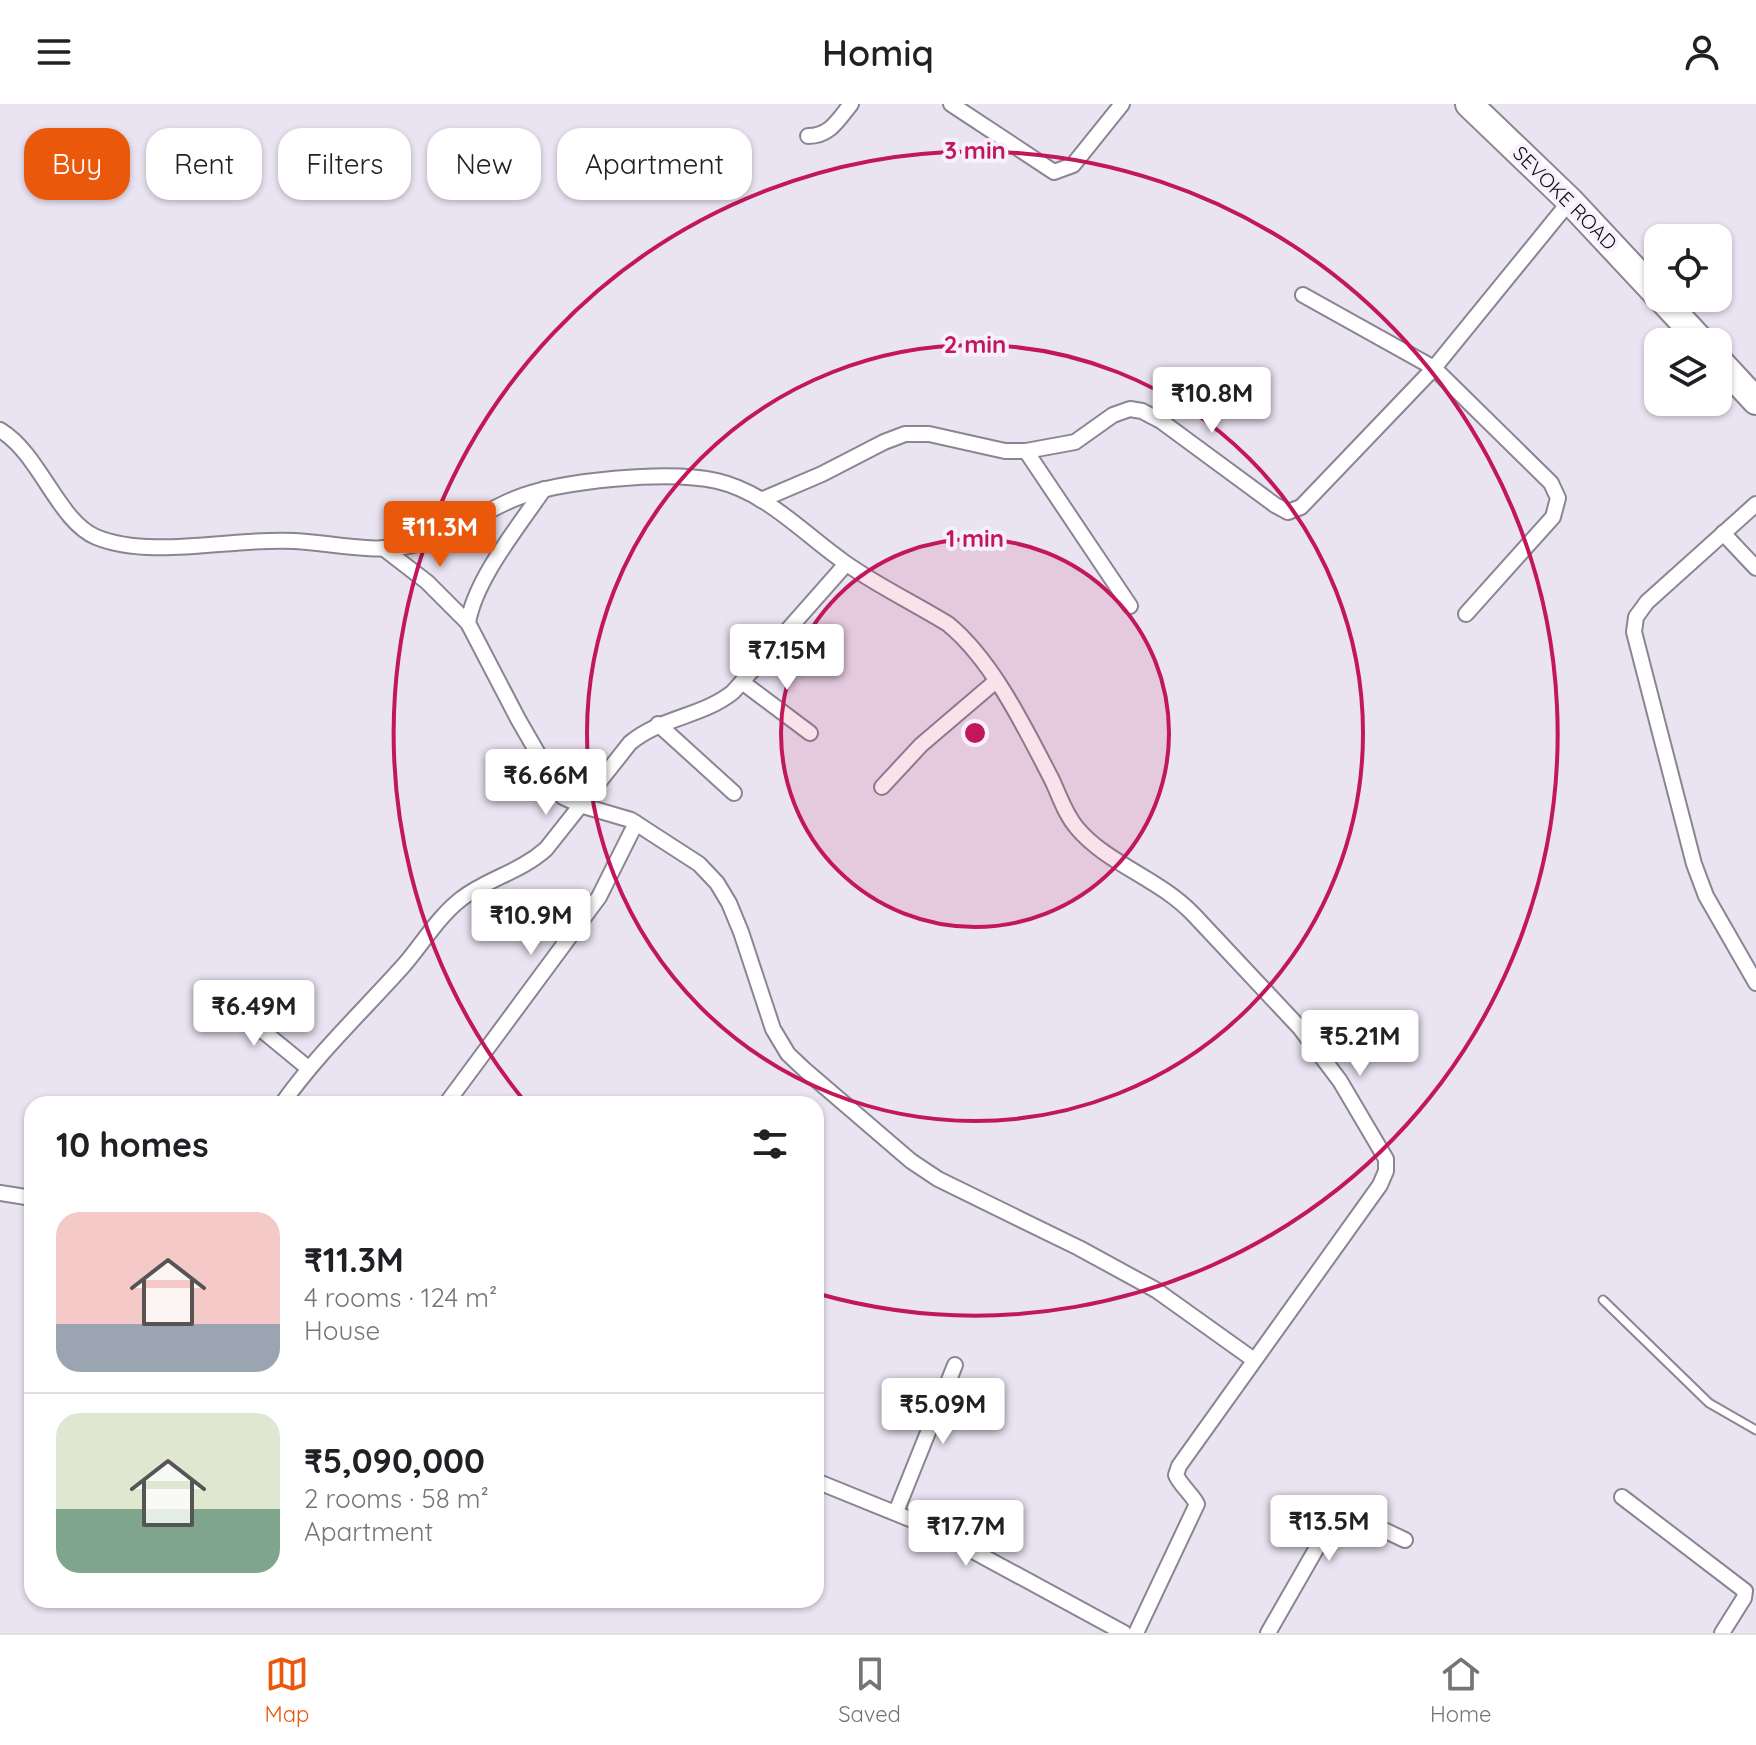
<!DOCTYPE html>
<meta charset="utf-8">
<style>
body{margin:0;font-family:Quicksand,sans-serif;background:#f6f6f6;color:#202124;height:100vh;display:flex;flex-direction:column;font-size:30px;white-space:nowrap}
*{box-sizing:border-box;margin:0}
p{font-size:26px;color:#757577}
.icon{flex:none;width:44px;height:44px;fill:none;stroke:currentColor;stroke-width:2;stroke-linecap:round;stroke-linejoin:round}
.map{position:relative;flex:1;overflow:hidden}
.sheet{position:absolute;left:24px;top:992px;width:800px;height:512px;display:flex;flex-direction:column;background:#fff;border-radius:24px;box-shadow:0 2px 6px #0004}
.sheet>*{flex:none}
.banner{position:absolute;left:24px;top:24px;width:800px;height:72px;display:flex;gap:16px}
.buttons{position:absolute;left:1644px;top:120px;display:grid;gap:16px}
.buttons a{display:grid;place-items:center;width:88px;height:88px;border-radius:16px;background:#fff;box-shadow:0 2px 6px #0004;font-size:40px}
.price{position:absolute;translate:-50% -68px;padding:0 18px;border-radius:8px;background:#fff;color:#222;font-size:26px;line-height:52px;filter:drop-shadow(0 2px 4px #0008)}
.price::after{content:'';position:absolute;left:50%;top:48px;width:24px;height:18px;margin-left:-12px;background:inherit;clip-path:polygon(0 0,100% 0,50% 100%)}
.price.current{background:#ea580c;color:#fff}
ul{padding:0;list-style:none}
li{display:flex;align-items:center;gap:24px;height:200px;padding:0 32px}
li+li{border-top:2px solid #e0e0e0}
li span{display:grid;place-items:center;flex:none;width:224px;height:160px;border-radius:24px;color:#555}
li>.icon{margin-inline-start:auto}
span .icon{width:96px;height:96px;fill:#fffc;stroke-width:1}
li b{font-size:34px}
h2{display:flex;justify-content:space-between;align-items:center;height:96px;padding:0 32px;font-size:34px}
.chip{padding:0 28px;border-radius:24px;background:#fff;box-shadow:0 2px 6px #0004;font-size:28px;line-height:72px}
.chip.current{background:#ea580c;color:#fff}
header{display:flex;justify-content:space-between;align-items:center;height:104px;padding:0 32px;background:#fff;font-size:36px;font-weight:600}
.dock{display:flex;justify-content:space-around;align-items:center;height:112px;border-top:2px solid #e0e0e0;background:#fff;font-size:22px;color:#757577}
.dock a{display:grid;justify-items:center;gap:4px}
.dock .current{color:#ea580c}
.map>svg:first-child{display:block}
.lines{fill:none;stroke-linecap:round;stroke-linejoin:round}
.lane-casing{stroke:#8b8492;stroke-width:11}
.street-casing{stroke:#8b8492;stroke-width:18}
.highway-casing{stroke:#8b8492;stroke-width:30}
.lane{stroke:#fff;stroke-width:7}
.street{stroke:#fff;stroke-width:14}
.highway{stroke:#fff;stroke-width:26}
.ring{fill:none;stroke:#c2185b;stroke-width:4}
.labels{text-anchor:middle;stroke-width:8;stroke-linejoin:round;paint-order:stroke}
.street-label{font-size:20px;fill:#100e12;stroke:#f7f1fd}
.centre{fill:#c2185b;stroke:#f7f1fd;stroke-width:4}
.ring-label{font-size:24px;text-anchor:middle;font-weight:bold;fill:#c2185b;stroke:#f7f1fd;stroke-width:8;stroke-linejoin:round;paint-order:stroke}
</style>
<header><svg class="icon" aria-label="menu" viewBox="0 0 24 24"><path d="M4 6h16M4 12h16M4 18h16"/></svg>Homiq<svg class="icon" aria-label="person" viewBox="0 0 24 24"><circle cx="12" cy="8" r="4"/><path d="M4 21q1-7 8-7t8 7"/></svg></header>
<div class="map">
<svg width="1756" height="1529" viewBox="0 0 1756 1529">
<rect width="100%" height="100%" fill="#eae3f2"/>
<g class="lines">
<defs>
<polyline id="lane" points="1603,1196 1709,1299 1756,1326"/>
<g id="street">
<polyline points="951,0 1054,68 1073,61 1122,0"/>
<path d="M808 32C830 32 838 16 851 0"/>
<polyline points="1303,191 1434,264 1551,379 1558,394 1553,413 1466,510"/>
<path d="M0 326C40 350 58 417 96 433 152 456 234 433 295 437 332 439 372 449 409 442 448 434 478 410 514 395 560 376 669 366 717 377 766 388 804 430 844 458 876 481 914 499 948 520 993 557 1025 624 1052 676 1060 693 1065 710 1077 724 1107 760 1159 774 1194 811L1300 924 1340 977 1386 1055V1067L1380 1081 1179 1362 1176 1371C1181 1382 1191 1389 1197 1400L1136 1529"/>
<polyline points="1026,347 1130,502"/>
<path d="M544 385C519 422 475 475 468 519L518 615 563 693 580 701 631 716 699 760 717 779 729 799 741 828 773 925 788 950 805 966 911 1057 938 1075 1079 1144 1156 1186 1254 1256"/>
<polyline points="761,396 822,370 884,338 905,330 929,330 1005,347 1026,347 1075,338 1113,311 1130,305 1142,307 1161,317 1275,401 1288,408 1301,403 1434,264 1570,97"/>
<polyline points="1756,400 1647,498 1636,513 1634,528 1694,760 1706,792 1756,879"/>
<polyline points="1723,429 1756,464"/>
<polyline points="383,444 427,478 468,519"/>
<polyline points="742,578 810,629"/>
<polyline points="658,620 734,689"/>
<polyline points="882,683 921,641 996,577"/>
<polyline points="224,895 308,964"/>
<path d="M282 1000C318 949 363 907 404 861 423 839 438 813 461 795 488 774 519 769 546 745L630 639C661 613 702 613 733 588L846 460"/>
<polyline points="446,1000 599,793 636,719"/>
<polyline points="0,1089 32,1094"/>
<polyline points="816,1377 927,1422 1124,1529"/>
<polyline points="1622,1393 1745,1487 1744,1494 1722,1529"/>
<polyline points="896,1408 955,1261"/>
<polyline points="1268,1529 1335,1412 1342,1408 1350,1410 1405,1436"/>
</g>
<g id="highway">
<polyline points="1469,0 1570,97 1658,191"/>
<polyline points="1661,194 1702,238"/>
<polyline points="1718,256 1756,297"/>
</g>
</defs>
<use href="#lane" class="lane-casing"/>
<use href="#street" class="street-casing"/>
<use href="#highway" class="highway-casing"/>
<use href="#lane" class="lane"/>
<use href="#street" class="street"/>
<use href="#highway" class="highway"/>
</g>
<circle cx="975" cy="629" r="194" fill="#c2185b" fill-opacity=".12"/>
<g class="ring">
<circle cx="975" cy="629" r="194"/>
<circle cx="975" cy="629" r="388"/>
<path d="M526 999A582 582 0 1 1 819 1190"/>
</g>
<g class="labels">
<g class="street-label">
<text transform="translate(1565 94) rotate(45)" y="7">SEVOKE ROAD</text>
</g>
</g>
<circle cx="975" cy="629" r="12" class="centre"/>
<g class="ring-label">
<text x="975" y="55">3 min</text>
<text x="975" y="249">2 min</text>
<text x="975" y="443">1 min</text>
</g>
</svg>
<div class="buttons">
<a><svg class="icon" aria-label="locate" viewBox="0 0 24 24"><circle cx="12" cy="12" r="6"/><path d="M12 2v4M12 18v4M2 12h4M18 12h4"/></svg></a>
<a><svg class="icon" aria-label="layers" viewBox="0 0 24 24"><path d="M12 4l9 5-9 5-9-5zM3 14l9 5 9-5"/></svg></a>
</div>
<b class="price" style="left:1212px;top:331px">₹10.8M</b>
<b class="price current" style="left:440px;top:465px">₹11.3M</b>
<b class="price" style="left:787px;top:588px">₹7.15M</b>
<b class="price" style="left:546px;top:713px">₹6.66M</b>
<b class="price" style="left:531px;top:853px">₹10.9M</b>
<b class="price" style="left:254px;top:944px">₹6.49M</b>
<b class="price" style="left:1360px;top:974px">₹5.21M</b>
<b class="price" style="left:943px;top:1342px">₹5.09M</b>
<b class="price" style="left:1329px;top:1459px">₹13.5M</b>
<b class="price" style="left:966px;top:1464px">₹17.7M</b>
<div class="banner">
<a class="chip current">Buy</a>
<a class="chip">Rent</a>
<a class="chip">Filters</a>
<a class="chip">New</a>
<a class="chip">Apartment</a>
</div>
<section class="sheet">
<h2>10 homes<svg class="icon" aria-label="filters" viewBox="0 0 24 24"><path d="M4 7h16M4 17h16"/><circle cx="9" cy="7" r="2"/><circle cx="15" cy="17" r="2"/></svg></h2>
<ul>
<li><span style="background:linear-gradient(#f6c9c9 70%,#9aa5b1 0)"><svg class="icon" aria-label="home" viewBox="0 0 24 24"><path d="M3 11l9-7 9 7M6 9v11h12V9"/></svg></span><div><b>₹11.3M</b><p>4 rooms · 124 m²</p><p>House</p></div></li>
<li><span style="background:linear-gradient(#dfe7d0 60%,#7fa58c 0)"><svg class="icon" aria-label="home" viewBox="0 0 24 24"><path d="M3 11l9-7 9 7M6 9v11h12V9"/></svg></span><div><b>₹5,090,000</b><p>2 rooms · 58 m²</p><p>Apartment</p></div></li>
</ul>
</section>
</div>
<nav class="dock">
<a class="current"><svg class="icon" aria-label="map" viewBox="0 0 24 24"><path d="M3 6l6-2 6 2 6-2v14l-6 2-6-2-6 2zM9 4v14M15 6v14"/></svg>Map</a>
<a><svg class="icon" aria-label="saved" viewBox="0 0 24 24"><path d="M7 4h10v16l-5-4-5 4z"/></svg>Saved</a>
<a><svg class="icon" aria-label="home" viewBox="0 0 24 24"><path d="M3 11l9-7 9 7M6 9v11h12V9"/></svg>Home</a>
</nav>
